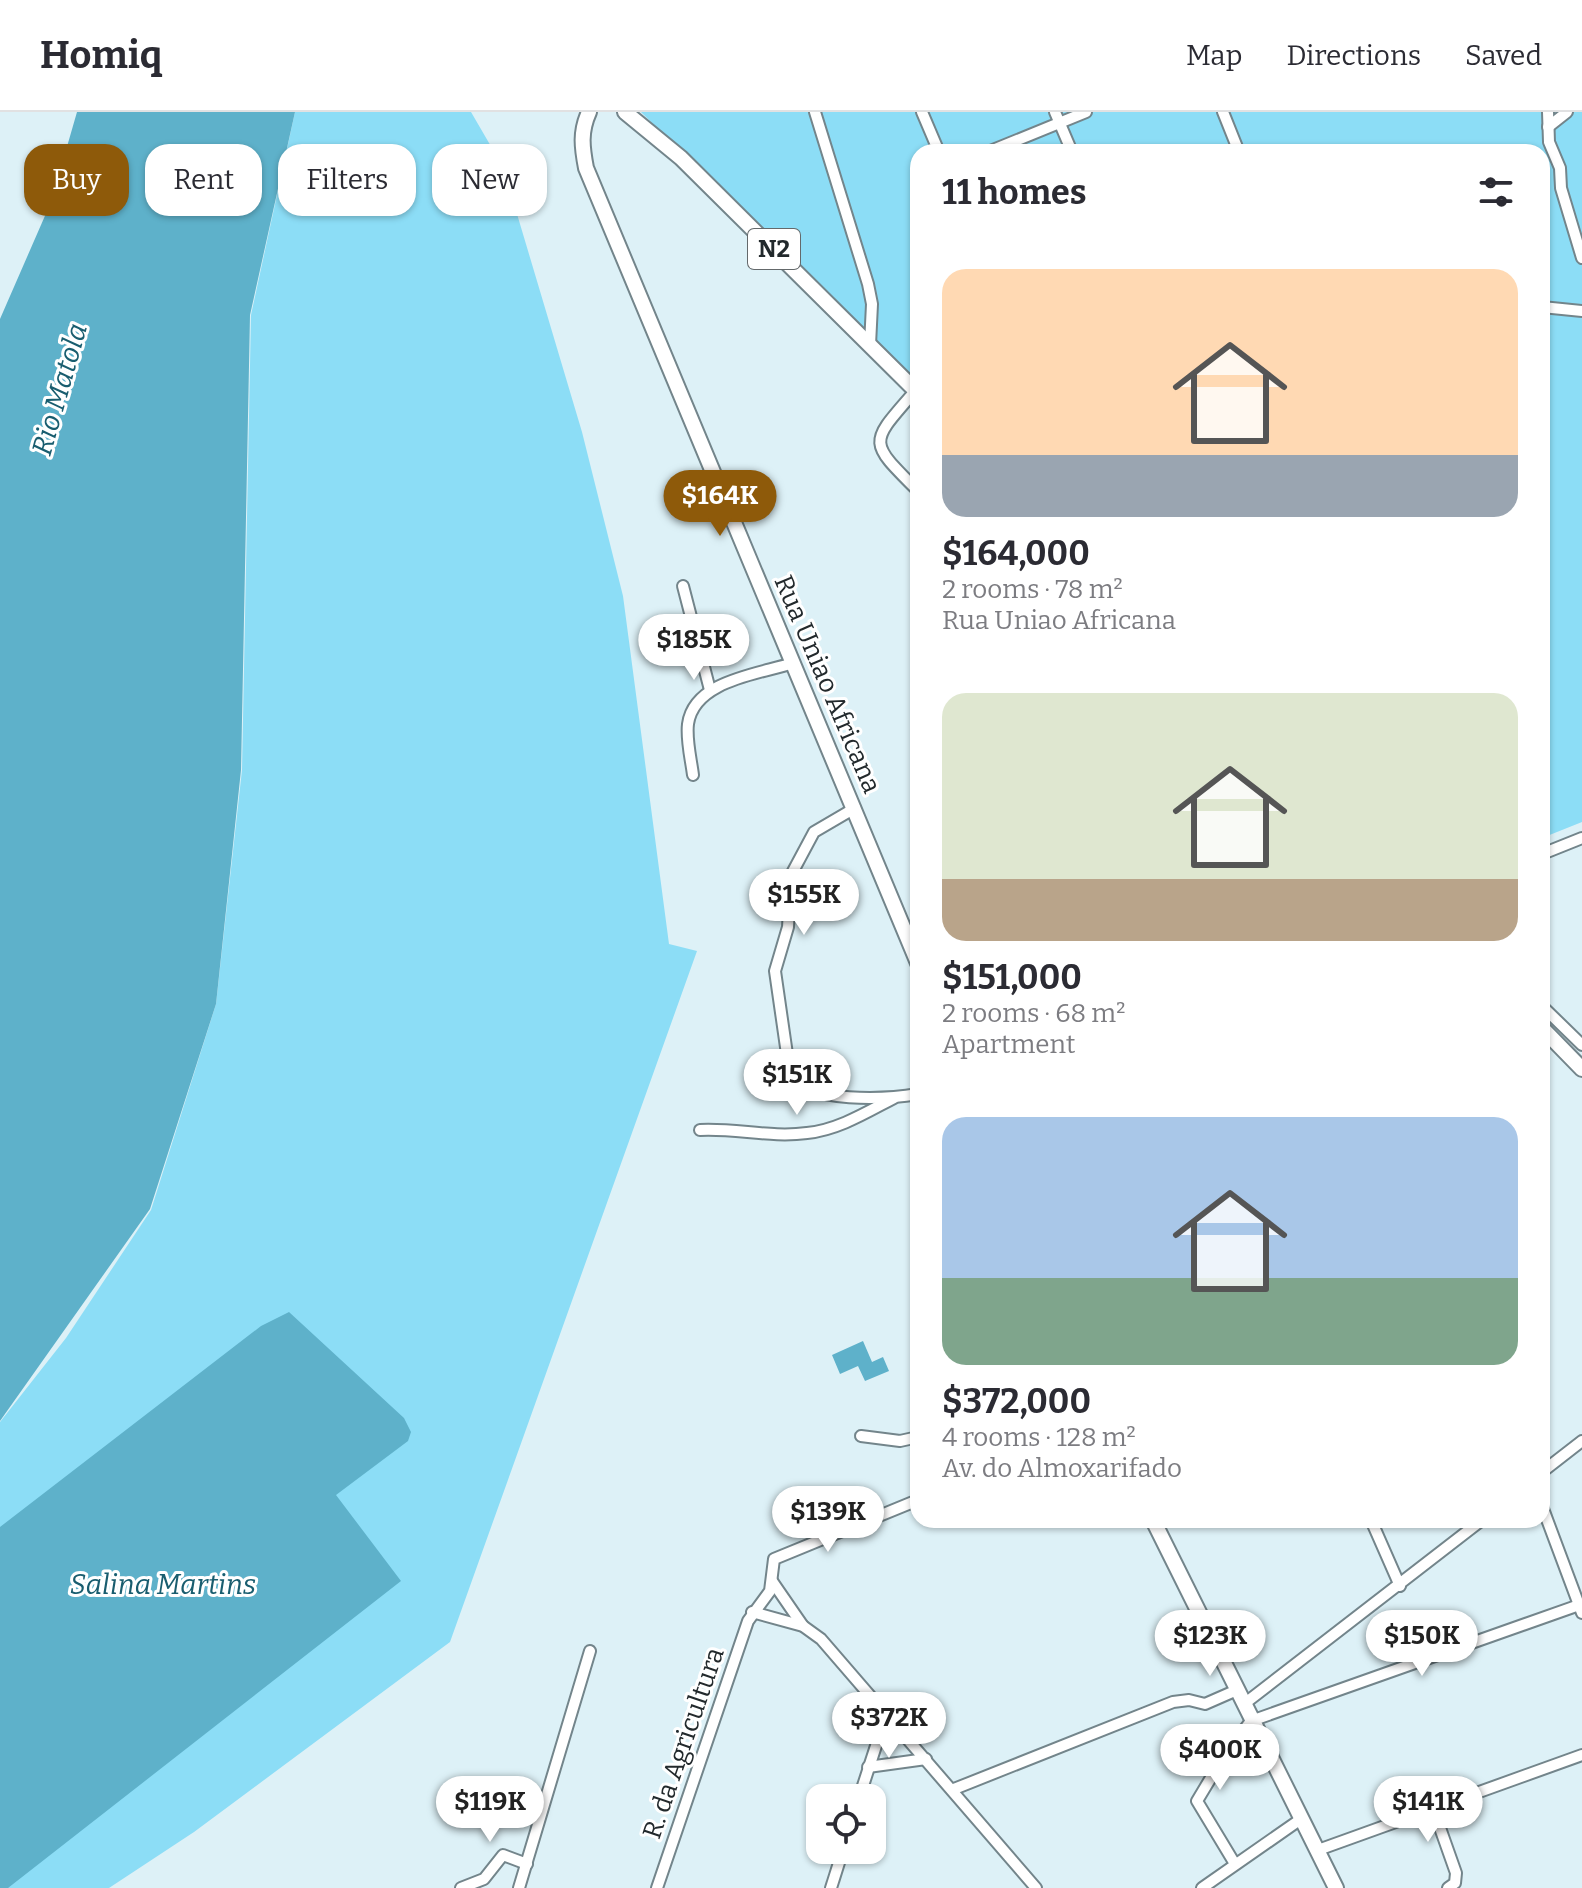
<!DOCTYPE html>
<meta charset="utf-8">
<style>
body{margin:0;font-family:Bitter,serif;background:#f2f2f3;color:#2b2b33;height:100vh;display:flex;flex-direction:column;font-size:30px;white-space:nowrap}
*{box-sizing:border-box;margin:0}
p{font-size:26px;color:#7c7c81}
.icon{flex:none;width:44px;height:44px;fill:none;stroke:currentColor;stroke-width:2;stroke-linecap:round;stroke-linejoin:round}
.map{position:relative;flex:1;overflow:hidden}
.sheet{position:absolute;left:910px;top:32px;width:640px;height:1384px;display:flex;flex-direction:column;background:#fff;border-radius:24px;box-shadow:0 2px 6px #0004}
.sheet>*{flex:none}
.banner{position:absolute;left:24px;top:32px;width:760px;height:72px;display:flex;gap:16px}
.controls{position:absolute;left:806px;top:1672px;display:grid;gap:16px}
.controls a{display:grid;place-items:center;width:80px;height:80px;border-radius:16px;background:#fff;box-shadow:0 2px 6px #0004;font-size:40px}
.price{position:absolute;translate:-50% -68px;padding:0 18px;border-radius:28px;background:#fff;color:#222;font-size:26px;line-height:52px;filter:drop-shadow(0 2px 4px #0008)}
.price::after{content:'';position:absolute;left:50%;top:48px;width:24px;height:18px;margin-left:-12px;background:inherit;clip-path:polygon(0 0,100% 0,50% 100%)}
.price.current{background:#8e5a0a;color:#fff}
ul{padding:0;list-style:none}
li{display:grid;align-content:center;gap:16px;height:424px;padding:0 32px}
li span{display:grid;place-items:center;height:248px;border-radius:24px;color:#555}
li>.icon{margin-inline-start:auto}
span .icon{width:144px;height:144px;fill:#fffc;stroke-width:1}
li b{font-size:34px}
h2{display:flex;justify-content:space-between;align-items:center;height:96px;padding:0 32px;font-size:34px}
.chip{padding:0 28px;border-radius:24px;background:#fff;box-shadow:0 2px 6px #0004;font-size:28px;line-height:72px}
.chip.current{background:#8e5a0a;color:#fff}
header{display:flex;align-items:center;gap:48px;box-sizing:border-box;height:112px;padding:0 40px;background:#fff;border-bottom:2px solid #e1e1e2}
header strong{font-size:38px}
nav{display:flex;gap:44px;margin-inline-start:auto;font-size:28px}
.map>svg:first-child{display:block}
.green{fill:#8cddf6}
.water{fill:#5eb1ca}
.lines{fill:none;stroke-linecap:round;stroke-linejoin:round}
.minor-casing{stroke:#73858b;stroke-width:14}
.major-casing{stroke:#73858b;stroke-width:18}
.minor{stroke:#fff;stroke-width:10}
.major{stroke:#fff;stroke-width:14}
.labels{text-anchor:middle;stroke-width:6;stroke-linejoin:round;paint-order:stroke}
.shield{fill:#fff;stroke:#64696b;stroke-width:2}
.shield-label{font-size:24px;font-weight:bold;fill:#22292c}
.street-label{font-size:26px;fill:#22292c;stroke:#fff}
.water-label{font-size:28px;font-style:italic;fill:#195d6f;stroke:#fff}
</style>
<header>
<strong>Homiq</strong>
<nav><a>Map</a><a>Directions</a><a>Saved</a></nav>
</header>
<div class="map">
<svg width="1582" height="1776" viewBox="0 0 1582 1776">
<rect width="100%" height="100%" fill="#ddf1f7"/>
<g class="green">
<polygon points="295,0 471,0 503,55 582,320 623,484 669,832 697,839 450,1530 194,1720 109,1776 0,1776 0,1310 66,1226 151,1098 216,892 242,658 251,203"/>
<polygon points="641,0 1582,0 1582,710 1542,726 1542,40 918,40 918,277"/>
</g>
<g class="water">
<polygon points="77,0 295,0 250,203 241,658 216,892 150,1097 0,1309 0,207 51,90"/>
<polygon points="289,1200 404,1306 411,1320 408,1329 336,1383 401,1469 8,1776 0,1776 0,1415 261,1214"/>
<polygon points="863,1229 872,1250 883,1245 889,1259 865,1269 858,1254 840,1262 832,1243"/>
</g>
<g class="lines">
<defs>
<g id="minor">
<polyline points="815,0 868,172 872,192 870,233"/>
<polyline points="922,0 939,40"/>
<polyline points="1055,0 1072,40"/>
<polyline points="1223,0 1239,40"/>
<polyline points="1548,0 1549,30 1560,56 1561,76 1582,146"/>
<polyline points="1548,15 1567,0"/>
<polyline points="988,40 1086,0"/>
<polyline points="1542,195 1582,199"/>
<path d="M916 278C869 332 867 328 918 379"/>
<polyline points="683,474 710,578"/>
<path d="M693 663C691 647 686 628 688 612 694 568 760 562 793 551"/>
<path d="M855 696 814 720 791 763 788 815 775 859 790 963C807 992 888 987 918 982"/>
<polyline points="1542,742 1582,726"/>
<polyline points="1542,894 1582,933"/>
<path d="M700 1018C736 1016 771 1026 807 1021 838 1018 867 1000 894 986"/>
<polyline points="861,1324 900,1329 918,1325"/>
<polyline points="1542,1360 1582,1329"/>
<polyline points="1542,1394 1582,1501"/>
<polyline points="1371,1408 1400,1474"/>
<polyline points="772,1469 803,1514"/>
<polyline points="752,1500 803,1514 821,1527 1036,1776"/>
<polyline points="1244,1592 1482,1408"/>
<polyline points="868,1655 926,1647"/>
<polyline points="954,1677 1173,1590 1189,1588 1205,1592 1237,1578"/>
<polyline points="859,1686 887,1600"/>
<polyline points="1433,1696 1456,1761 1455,1771 1448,1776"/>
<polyline points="1318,1738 1582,1643"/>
<polyline points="1235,1752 1197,1689 1227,1639 1251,1609 1582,1492"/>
<polyline points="461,1776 484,1767 503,1743 527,1752"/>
<polyline points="519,1776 590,1539"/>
<polyline points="657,1776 748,1509 770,1479 774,1447 918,1388"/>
<polyline points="831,1776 843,1738"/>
<polyline points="1202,1776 1301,1707"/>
</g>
<g id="major">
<path d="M589 0C580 20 582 35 586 56L918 851"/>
<polyline points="625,0 681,46 918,281"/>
<polyline points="1542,916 1582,957"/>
<polyline points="1153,1408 1336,1776"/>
</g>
</defs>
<use href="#minor" class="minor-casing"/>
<use href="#major" class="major-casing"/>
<use href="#minor" class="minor"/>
<use href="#major" class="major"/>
</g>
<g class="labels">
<rect class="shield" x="748" y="117" width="52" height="40" rx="6"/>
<g class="shield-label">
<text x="774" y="145">N2</text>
</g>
<g class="street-label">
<text transform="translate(828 572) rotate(67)" y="9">Rua Uniao Africana</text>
<text transform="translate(683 1631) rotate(-71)" y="9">R. da Agricultura</text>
</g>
<g class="water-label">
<text transform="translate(59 277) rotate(-74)" y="10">Rio Matola</text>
<text x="163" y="1482">Salina Martins</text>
</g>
</g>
</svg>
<div class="controls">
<a><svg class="icon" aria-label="locate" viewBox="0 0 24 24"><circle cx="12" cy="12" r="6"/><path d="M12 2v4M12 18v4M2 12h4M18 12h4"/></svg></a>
</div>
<b class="price current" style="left:720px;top:426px">$164K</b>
<b class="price" style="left:694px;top:570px">$185K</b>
<b class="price" style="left:804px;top:825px">$155K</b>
<b class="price" style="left:797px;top:1005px">$151K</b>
<b class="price" style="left:828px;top:1442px">$139K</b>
<b class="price" style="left:1210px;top:1566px">$123K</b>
<b class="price" style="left:1422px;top:1566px">$150K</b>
<b class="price" style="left:889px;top:1648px">$372K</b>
<b class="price" style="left:1220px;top:1680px">$400K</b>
<b class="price" style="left:490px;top:1732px">$119K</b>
<b class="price" style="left:1428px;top:1732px">$141K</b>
<div class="banner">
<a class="chip current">Buy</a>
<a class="chip">Rent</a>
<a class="chip">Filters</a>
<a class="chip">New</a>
</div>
<section class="sheet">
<h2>11 homes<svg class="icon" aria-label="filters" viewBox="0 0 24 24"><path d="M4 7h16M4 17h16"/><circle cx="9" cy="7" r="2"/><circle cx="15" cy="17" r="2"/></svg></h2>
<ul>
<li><span style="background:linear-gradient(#ffd9b3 75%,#9aa5b1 0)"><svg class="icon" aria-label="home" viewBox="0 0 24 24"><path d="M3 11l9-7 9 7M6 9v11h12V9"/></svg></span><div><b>$164,000</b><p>2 rooms · 78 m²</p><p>Rua Uniao Africana</p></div></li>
<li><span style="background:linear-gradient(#dfe7d0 75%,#b9a48a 0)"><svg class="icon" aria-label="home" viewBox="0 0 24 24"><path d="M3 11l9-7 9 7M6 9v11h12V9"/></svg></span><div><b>$151,000</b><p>2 rooms · 68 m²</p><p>Apartment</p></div></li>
<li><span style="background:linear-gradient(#a9c7e8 65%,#7fa58c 0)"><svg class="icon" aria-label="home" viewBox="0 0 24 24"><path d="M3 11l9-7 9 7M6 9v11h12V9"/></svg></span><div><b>$372,000</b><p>4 rooms · 128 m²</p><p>Av. do Almoxarifado</p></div></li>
</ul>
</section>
</div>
